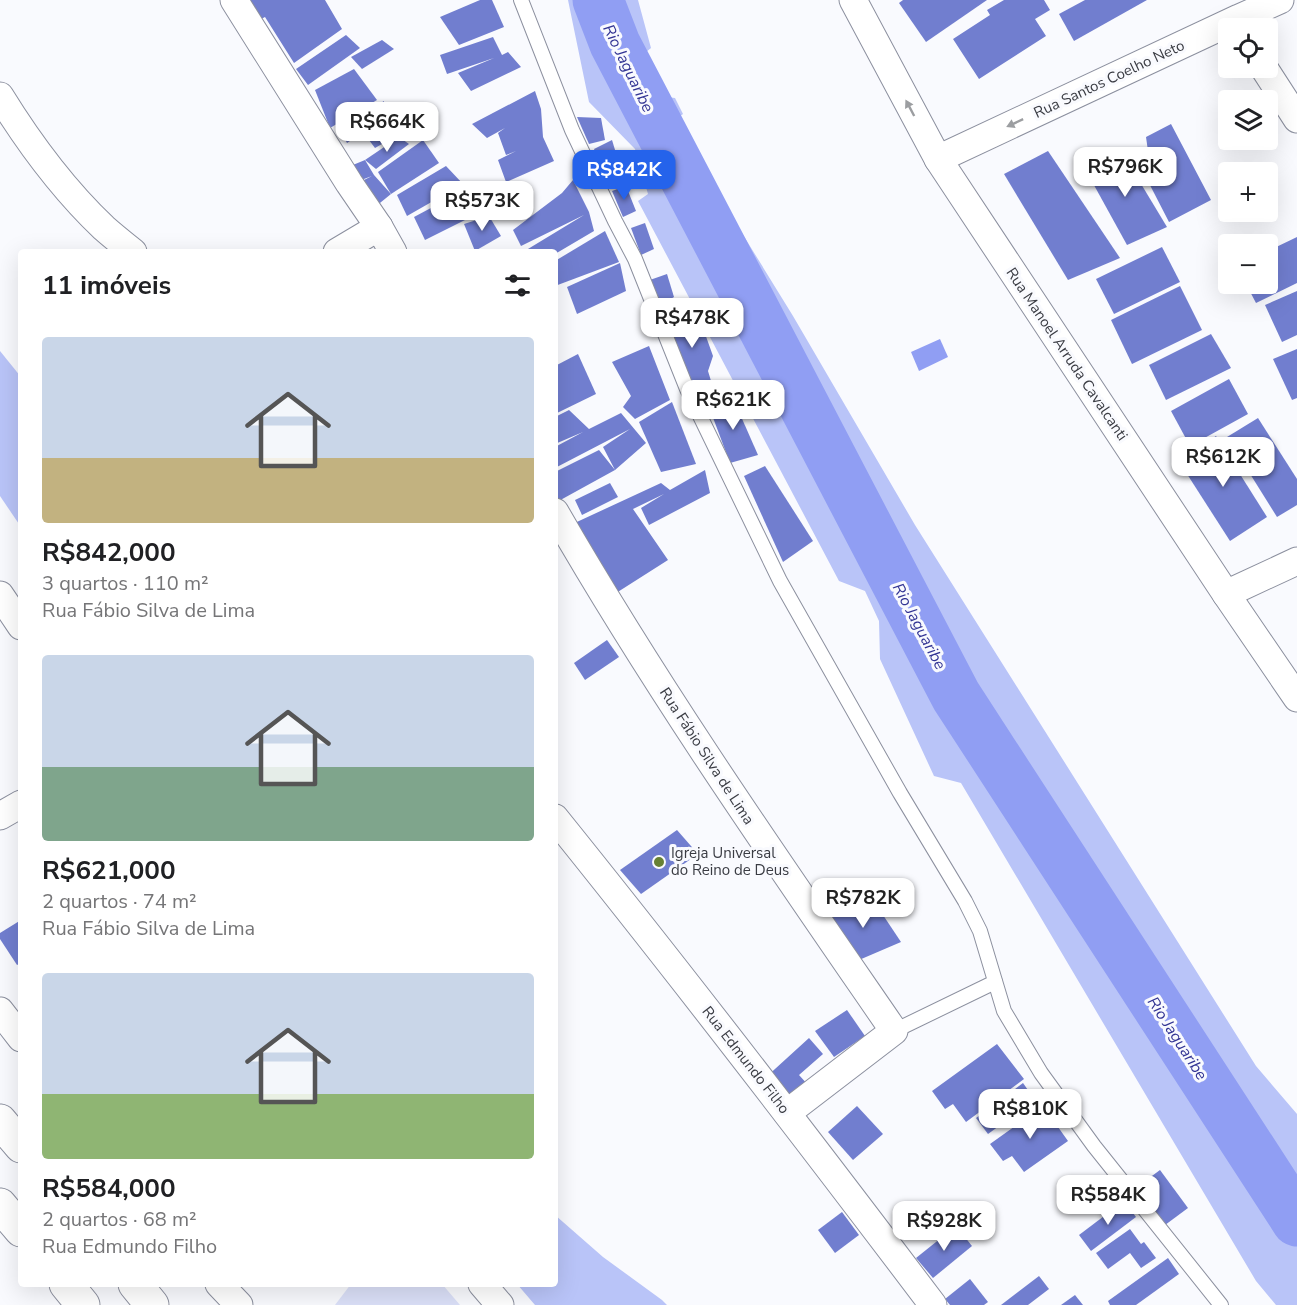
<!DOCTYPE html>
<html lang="pt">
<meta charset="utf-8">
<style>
body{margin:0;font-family:"Nunito Sans",sans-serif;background:#f2f2f2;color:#202124;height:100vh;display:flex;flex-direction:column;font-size:22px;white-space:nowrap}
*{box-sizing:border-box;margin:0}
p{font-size:20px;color:#757577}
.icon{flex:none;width:33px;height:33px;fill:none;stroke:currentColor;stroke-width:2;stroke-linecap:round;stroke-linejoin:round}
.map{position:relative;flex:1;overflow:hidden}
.details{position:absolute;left:18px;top:249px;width:540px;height:1038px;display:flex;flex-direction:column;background:#fff;border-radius:6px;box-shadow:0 6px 24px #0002}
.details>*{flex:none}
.fabs{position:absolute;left:1218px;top:18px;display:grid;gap:12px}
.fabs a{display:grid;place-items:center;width:60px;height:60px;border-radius:6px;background:#fff;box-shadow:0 6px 24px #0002;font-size:30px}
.price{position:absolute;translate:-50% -51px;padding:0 14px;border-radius:12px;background:#fff;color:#222;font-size:20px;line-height:39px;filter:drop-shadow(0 2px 3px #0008)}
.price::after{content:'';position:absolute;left:50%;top:36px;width:18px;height:14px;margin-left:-9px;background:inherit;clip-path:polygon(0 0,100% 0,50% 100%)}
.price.active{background:#2563eb;color:#fff}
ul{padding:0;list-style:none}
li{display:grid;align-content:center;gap:12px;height:318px;padding:0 24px}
li span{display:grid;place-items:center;height:186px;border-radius:6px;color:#555}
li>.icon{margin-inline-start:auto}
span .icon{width:108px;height:108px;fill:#fffc;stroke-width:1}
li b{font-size:26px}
h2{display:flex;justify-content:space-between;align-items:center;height:72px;padding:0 24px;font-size:26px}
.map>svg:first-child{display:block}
.green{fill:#dbe0f8}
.forest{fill:#b9c4f8}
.water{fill:#909ef3}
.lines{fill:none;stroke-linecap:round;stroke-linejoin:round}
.river{stroke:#909ef3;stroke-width:51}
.building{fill:#717ecf}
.lane-casing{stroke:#8c909f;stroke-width:16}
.street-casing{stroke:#8c909f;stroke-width:29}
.highway-casing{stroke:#8c909f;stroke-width:35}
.lane{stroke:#fff;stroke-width:14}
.street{stroke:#fff;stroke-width:27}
.highway{stroke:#fff;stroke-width:33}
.oneway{fill:#9c9ea1}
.poi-dot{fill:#678134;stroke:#f9fafe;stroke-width:2}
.labels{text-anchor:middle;stroke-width:6;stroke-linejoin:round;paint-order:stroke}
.street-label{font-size:15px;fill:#3a3c43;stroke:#f9fafe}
.poi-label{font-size:15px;fill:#3a3c43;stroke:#f9fafe;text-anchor:start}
.water-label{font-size:16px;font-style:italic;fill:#323494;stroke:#f9fafe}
</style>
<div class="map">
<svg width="1297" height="1305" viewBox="0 0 1297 1305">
<rect width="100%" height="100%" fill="#f9fafe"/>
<polygon class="green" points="351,1284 442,1284 460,1305 335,1305"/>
<g class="forest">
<polygon points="568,0 638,0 651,48 640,57 651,95 675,98 683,114 675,120 689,147 793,316 915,525 1256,1066 1297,1114 1297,1305 1276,1305 1256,1281 961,783 934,776 880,659 879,621 865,591 839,581 638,201 648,194 635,149 589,102"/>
<polygon points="0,351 21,377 21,527 0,496"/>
<polygon points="555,1215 603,1257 662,1300 667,1305 535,1305 517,1284 555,1284"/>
</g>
<polygon class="water" points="940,339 948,357 919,371 911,352"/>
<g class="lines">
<polyline class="river" points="598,0 615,44 956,696 1297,1221"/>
</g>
<g class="building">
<polygon points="241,0 325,0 342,29 294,63 265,17 255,22"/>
<polygon points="480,0 492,0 504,27 459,45 440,17"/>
<polygon points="903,0 987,0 926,42 899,3"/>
<polygon points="1004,0 1044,0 1050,10 1035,19 1046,36 979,79 953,39 990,15 987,10"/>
<polygon points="1085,0 1147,0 1074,41 1059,14"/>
<polygon points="346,35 360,48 308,85 296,69"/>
<polygon points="493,37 502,55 508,52 521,67 471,91 458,73 494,58 447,74 440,55"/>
<polygon points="382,40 394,49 362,69 351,57"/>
<polygon points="354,69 377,100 330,128 315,90"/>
<polygon points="535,91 541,109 543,137 554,161 506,182 498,160 516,151 506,155 498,133 505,128 487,138 472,124"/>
<polygon points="384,101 384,118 396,136 375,148 366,136 384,118 347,143 340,129"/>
<polygon points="577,117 601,118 605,140 589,144"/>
<polygon points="1171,124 1211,200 1169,222 1136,158 1148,151 1146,137"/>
<polygon points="399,137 409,144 376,169 365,160"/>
<polygon points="423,140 439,163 391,194 378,172"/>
<polygon points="612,140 623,176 606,183 594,149"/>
<polygon points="1120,149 1167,227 1127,245 1084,167"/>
<polygon points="1048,151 1120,258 1068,280 1004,174"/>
<polygon points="365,160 374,175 391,194 375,207 360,182 372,176 356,182 348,167"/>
<polygon points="446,166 463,184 407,216 397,195"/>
<polygon points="573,180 589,212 594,231 555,254 555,252 523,252 584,215 521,246 513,230 562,193"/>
<polygon points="474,185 481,212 425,240 414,217"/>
<polygon points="626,186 636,211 623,217 612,191"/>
<polygon points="489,216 501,236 475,251 464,224"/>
<polygon points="645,223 654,249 641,255 631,228"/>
<polygon points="605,231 619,262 555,286 555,261"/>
<polygon points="1297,237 1297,283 1256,303 1246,284 1237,288 1235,284 1268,284 1268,251"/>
<polygon points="1162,247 1180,282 1114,314 1096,279"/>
<polygon points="620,263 626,291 577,314 567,287"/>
<polygon points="667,274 674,297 658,307 647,281"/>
<polygon points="1180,286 1202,330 1132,364 1111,320"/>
<polygon points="1297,291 1297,335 1282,342 1265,305"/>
<polygon points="680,304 703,328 713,356 708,371 715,394 699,400 664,313"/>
<polygon points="1211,334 1231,368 1166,400 1149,365"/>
<polygon points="649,346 670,400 635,419 623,407 631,396 612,362"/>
<polygon points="1297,349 1297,398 1292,400 1273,359"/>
<polygon points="578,354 596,394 555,414 555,366"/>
<polygon points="1229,379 1248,414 1190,446 1171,411"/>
<polygon points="732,396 758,455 730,463 709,407"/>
<polygon points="672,402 696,464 661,472 639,422"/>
<polygon points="569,410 589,429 621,413 646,443 615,470 555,503 555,472 599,450 615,470 603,447 630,429 555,468 555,447 583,432 555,444 555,417"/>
<polygon points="1258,418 1297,479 1297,505 1277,517 1227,437"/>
<polygon points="1216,436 1267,517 1230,541 1178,460"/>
<polygon points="765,466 813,541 783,562 744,476"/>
<polygon points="705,470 710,493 649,525 641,508 664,494 633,509 668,560 613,595 566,527 661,483 670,490"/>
<polygon points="610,483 618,497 582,515 575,500"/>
<polygon points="607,640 619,657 585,680 574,663"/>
<polygon points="677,830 698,854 641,894 620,870"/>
<polygon points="869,894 901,942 852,963 829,913"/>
<polygon points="21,920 21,963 17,965 0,939 0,933"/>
<polygon points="847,1010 865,1036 834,1057 815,1031"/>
<polygon points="809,1038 823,1054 799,1075 809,1086 787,1105 764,1079"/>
<polygon points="997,1044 1024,1079 966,1122 953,1104 945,1109 932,1091"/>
<polygon points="1023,1083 1035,1100 988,1134 976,1118"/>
<polygon points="857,1106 883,1134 853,1160 828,1132"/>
<polygon points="1043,1106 1068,1141 1024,1172 1012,1156 1003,1161 990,1144"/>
<polygon points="1160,1170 1188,1208 1161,1228 1133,1190"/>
<polygon points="1124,1201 1136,1217 1091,1251 1079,1235"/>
<polygon points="842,1212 859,1235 835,1253 818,1230"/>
<polygon points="956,1226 972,1246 933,1278 916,1258"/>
<polygon points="1130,1229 1141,1244 1144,1242 1156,1258 1141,1268 1130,1253 1108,1269 1096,1253"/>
<polygon points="1168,1258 1179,1274 1136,1305 1110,1305 1108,1301"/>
<polygon points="1039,1276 1049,1289 1028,1305 1001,1305"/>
<polygon points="970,1279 988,1302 984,1305 950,1305 945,1299"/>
<polygon points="1075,1295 1083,1305 1061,1305"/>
</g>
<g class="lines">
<defs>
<g id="lane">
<polyline points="521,0 572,130 615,221 635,259 687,389 780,581 900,793 965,901 980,931 1004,1011 1041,1073 1094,1146 1221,1305"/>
<polyline points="894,1031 995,982"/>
</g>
<g id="street">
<polyline points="234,0 349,183 379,227 393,252"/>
<polyline points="853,0 938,159 1226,594 1297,698"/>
<polyline points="1264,68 1297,119"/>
<path d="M0 96C29 143 64 190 104 228 113 236 123 244 133 252"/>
<polyline points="938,159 1239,18 1280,0"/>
<polyline points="337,252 379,227"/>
<path d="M555 512C658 691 777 861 894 1031L787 1113"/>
<polyline points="1226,594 1297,561"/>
<polyline points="0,595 21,626"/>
<polyline points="0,816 21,804"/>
<path d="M555 818C684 978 809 1141 933 1305"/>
<polyline points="0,1011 21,1038"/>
<polyline points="219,1284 239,1305"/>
<polyline points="482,1284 500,1305"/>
</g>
<g id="highway">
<polyline points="0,1121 21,1146"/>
<polyline points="0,1205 21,1230"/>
<polyline points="66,1284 83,1305"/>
<polyline points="135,1284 152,1305"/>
</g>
</defs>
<use href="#lane" class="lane-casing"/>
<use href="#street" class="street-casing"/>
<use href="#highway" class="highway-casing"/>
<use href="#lane" class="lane"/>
<use href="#street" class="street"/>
<use href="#highway" class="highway"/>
</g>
<defs><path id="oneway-solid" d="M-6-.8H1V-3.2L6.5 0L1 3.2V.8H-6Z" transform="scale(1.5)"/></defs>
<g class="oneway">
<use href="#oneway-solid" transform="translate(910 108) rotate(-118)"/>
<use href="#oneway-solid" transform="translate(1015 123) rotate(155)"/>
</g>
<circle class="poi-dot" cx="659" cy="862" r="6"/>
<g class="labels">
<g class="street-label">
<text transform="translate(1109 79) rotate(-25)" y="5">Rua Santos Coelho Neto</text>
<text transform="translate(1067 354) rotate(56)" y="5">Rua Manoel Arruda Cavalcanti</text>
<text transform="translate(707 756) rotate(57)" y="5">Rua Fábio Silva de Lima</text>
<text transform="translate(746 1060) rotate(52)" y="5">Rua Edmundo Filho</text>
</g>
<g class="poi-label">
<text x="671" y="858">Igreja Universal<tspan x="671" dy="17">do Reino de Deus</tspan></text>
</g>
<g class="water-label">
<text transform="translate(629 68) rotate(64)" y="6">Rio Jaguaribe</text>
<text transform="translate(920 626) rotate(62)" y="6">Rio Jaguaribe</text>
<text transform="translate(1178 1038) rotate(57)" y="6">Rio Jaguaribe</text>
</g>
</g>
</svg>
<div class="fabs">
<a><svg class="icon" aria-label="locate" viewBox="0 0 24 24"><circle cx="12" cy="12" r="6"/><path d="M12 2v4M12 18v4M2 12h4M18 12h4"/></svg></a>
<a><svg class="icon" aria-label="layers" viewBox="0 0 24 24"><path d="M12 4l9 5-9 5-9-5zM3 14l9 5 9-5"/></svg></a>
<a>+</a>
<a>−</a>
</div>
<b class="price" style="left:387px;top:153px">R$664K</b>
<b class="price" style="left:1125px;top:198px">R$796K</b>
<b class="price active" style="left:624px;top:201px">R$842K</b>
<b class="price" style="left:482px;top:232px">R$573K</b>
<b class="price" style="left:692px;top:349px">R$478K</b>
<b class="price" style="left:733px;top:431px">R$621K</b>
<b class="price" style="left:1223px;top:488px">R$612K</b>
<b class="price" style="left:863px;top:929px">R$782K</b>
<b class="price" style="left:1030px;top:1140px">R$810K</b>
<b class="price" style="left:1108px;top:1226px">R$584K</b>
<b class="price" style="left:944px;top:1252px">R$928K</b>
<section class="details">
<h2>11 imóveis<svg class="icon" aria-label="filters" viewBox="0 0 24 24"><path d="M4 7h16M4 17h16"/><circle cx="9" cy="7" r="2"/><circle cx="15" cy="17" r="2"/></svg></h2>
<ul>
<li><span style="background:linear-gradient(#c9d6e8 65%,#c2b280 0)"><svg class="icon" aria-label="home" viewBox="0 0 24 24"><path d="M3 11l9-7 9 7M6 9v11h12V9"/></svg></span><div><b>R$842,000</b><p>3 quartos · 110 m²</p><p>Rua Fábio Silva de Lima</p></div></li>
<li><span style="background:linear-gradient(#c9d6e8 60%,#7fa58c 0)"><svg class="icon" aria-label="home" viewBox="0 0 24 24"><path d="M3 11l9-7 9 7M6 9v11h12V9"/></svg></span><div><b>R$621,000</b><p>2 quartos · 74 m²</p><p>Rua Fábio Silva de Lima</p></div></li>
<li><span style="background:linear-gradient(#c9d6e8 65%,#8fb573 0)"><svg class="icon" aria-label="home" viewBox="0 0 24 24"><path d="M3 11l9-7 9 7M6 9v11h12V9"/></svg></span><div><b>R$584,000</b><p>2 quartos · 68 m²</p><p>Rua Edmundo Filho</p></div></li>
</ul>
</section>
</div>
